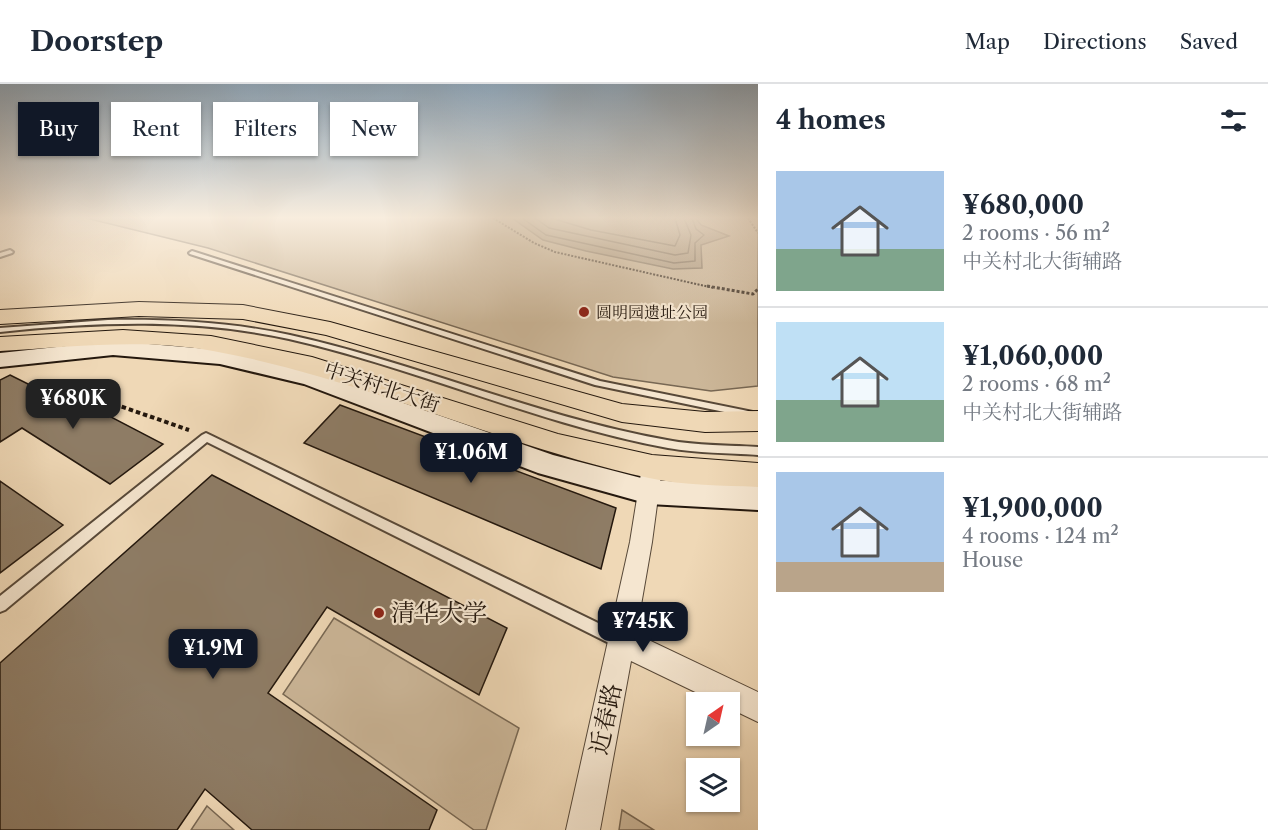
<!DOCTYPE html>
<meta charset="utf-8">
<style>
body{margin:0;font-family:"Libre Caslon Text","Noto Serif SC",serif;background:#f2f2f3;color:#1f2937;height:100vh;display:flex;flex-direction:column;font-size:22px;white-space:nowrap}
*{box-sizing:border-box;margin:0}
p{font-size:20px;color:#747a83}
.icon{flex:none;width:33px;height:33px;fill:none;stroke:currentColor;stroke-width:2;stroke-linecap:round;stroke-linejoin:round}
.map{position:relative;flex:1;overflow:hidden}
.side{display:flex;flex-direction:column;background:#fff;width:510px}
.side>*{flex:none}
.guide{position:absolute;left:18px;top:18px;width:570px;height:54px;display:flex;gap:12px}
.needle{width:39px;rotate:34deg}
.fabs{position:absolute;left:686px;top:608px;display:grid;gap:12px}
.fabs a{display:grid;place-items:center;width:54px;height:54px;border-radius:0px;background:#fff;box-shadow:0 2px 4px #0004;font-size:30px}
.price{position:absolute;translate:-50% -51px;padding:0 14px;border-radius:12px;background:#111827;color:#fff;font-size:20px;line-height:39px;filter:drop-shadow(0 2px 3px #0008)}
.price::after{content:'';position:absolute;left:50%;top:36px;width:18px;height:14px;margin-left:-9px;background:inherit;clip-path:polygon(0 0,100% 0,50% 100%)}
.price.selected{background:#222;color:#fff}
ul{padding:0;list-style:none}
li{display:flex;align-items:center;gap:18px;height:150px;padding:0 18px}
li+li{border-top:2px solid #e0e1e3}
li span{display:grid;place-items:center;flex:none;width:168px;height:120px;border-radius:0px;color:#555}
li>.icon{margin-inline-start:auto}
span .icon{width:72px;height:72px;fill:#fffc;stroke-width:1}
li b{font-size:26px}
h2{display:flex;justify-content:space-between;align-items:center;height:72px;padding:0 18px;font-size:26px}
.chip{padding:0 21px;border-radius:0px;background:#fff;box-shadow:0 2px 4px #0004;font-size:21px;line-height:54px}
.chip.selected{background:#111827;color:#fff}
header{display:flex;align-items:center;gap:36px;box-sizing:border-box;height:84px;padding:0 30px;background:#fff;border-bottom:2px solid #e0e1e3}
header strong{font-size:28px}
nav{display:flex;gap:33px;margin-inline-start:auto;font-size:21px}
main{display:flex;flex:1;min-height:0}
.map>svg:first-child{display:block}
.green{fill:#ccb799;stroke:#786854;stroke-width:1.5}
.water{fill:#aa977d;stroke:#746451;stroke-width:1.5}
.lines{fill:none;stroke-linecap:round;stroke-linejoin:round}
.shore{stroke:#675846;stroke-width:1.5}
.building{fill:#8e7c65;stroke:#24180e;stroke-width:1.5}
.lane-casing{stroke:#574838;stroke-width:4}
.street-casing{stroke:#574838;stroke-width:2}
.secondary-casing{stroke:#24180e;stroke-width:4}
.primary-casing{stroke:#24180e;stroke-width:2}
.path-far2{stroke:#24180e;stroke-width:2;stroke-dasharray:2 1.5;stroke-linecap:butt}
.path-far1{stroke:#24180e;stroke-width:3;stroke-dasharray:3 2;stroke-linecap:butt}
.path{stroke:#24180e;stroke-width:4;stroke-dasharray:4.5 3;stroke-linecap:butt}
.lane{fill:#f5e6d0;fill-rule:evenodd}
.street{fill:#f5e6d0;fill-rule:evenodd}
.secondary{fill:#f5e6d0;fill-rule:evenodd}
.primary{fill:#efd8b6;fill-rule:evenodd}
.poi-dot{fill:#8f2418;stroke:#f5e6d0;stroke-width:2}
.labels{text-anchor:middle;stroke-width:4.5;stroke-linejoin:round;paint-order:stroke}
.far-poi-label{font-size:16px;fill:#24180e;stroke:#f5e6d0;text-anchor:start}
.street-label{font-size:20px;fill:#24180e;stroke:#f5e6d0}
.near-poi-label{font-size:24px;fill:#24180e;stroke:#f5e6d0;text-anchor:start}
.near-street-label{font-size:24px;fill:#24180e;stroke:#f5e6d0}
</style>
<header>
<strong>Doorstep</strong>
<nav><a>Map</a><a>Directions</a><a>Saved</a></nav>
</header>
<main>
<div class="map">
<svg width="758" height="746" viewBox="0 0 758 746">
<rect width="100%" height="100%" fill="#efd8b6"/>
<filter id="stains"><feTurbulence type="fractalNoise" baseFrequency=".00333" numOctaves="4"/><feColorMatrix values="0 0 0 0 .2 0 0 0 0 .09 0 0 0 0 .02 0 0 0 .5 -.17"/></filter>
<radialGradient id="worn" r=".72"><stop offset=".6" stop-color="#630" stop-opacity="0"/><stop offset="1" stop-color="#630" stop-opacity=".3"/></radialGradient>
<g class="green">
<polygon points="86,134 758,134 758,302 711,307 613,293 208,164"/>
<polygon points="334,534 519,644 486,746 474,746 283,610"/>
<polygon points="207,722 234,746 191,746"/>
<polygon points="622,726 654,746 619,746"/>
</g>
<polygon class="water" points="512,134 696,134 701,141 729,152 701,161 702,184 673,185 586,167 543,156"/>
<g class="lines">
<g class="shore">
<polyline points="522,134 546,151 674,179 695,177 695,159 704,151 696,145 692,134"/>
<polyline points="535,134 549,144 675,171 688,169 691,151 684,134"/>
<polyline points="551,134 591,146 675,162 680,151 675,134"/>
</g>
</g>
<g class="building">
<polygon points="10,291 60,316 69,311 163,360 110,400 22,344 0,358 0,296"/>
<polygon points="340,321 616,424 601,485 304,359"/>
<polygon points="212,391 507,544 479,611 327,523 268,609 437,726 429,746 252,746 205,705 177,746 0,746 0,579"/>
<polygon points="0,397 63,441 0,489"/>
</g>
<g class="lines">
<defs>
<g id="lane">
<polygon points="10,166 13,168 12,169 0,173 0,169"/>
<polygon points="192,167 600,297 758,329 758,335 595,301 190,170 189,169"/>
<path d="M108 236C169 235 230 238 290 251 417 279 538 333 667 356 697 362 728 361 758 363V371C728 369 697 369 668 364 538 340 417 284 289 255 194 234 96 238 0 248V244Z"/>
<polygon points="206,349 627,553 629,558 627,563 622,565 617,563 207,358 5,526 0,528 0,512 202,351"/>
</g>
<polygon id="street" points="652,376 659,378 662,383 652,458 636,550 758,608 758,638 729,624 729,618 716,618 631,577 600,746 566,746 630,458 642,383 645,378"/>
<polygon id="secondary" points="113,257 220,266 320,290 553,371 649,396 758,402 758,426 649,420 538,389 304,300 220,280 113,271 0,283 0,269"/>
<g id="primary">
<polygon points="139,218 243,221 330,238 622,320 705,328 758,327 758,347 705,348 622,338 326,251 243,235 139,232 0,240 0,226"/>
<path d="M123 246 211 252 312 273 558 350 652 371 758 379V403C723 401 684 402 649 394 501 362 363 294 213 267 144 254 70 263 0 267V253Z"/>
</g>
</defs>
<use href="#lane" class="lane-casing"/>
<use href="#street" class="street-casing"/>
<use href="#secondary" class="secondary-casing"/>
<use href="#primary" class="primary-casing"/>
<g class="path-far2">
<polyline points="493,134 534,159 555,168 714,204"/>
<polyline points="748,134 758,149"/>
</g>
<polyline class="path-far1" points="707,202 753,210 758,205"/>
<polyline class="path" points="65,303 189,346"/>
<use href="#lane" class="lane"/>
<use href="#street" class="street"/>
<use href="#secondary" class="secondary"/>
<use href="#primary" class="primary"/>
</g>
<linearGradient id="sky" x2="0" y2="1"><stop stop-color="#8fa8bd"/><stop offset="0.56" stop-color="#f8edde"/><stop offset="1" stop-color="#f8edde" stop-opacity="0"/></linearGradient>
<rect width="758" height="239" fill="url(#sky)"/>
<g class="poi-dot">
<circle cx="584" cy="228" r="6"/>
<circle cx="379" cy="529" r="6"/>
</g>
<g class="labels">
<g class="far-poi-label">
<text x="596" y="234">圆明园遗址公园</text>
</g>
<g class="street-label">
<text transform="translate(382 303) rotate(18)" y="7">中关村北大街</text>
</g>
<g class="near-poi-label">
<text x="391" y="537">清华大学</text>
</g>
<g class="near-street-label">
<text transform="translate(606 635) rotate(-78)" y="8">近春路</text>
</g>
</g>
<rect width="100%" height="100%" filter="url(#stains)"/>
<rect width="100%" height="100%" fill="url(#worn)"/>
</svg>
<div class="fabs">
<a><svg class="needle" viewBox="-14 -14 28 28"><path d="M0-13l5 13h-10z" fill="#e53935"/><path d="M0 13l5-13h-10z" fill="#747a83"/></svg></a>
<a><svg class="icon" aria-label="layers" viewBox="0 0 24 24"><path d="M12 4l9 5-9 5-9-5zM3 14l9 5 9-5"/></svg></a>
</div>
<b class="price selected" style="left:73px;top:346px">¥680K</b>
<b class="price" style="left:471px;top:400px">¥1.06M</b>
<b class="price" style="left:643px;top:569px">¥745K</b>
<b class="price" style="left:213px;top:596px">¥1.9M</b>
<div class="guide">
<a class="chip selected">Buy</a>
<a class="chip">Rent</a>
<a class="chip">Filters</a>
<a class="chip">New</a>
</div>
</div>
<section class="side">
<h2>4 homes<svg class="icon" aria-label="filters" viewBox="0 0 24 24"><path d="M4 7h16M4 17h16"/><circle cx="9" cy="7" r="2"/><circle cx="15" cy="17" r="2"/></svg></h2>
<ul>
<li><span style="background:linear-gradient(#a9c7e8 65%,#7fa58c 0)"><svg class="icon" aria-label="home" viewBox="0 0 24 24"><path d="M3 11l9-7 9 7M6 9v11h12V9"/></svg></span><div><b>¥680,000</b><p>2 rooms · 56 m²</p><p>中关村北大街辅路</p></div></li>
<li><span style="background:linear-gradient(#bfe0f5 65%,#7fa58c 0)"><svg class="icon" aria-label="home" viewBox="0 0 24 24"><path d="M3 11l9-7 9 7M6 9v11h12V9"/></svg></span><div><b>¥1,060,000</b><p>2 rooms · 68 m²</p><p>中关村北大街辅路</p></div></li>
<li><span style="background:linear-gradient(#a9c7e8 75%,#b9a48a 0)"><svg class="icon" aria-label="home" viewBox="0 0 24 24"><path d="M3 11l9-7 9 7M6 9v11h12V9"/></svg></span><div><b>¥1,900,000</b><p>4 rooms · 124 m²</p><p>House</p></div></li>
</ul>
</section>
</main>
